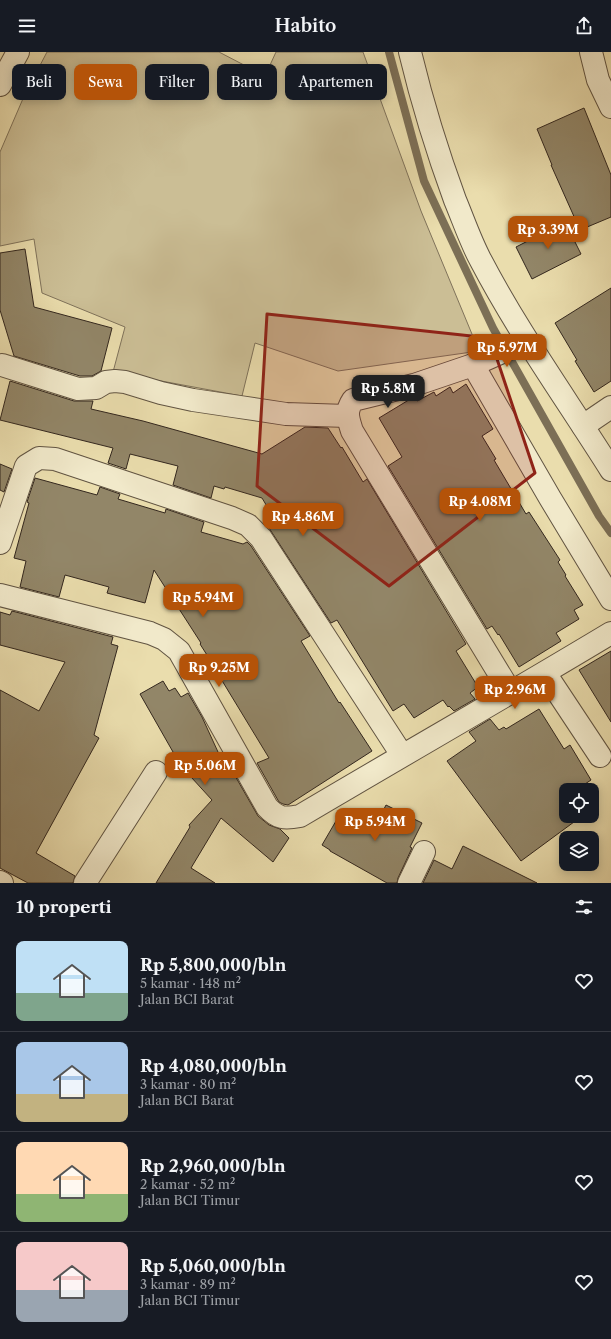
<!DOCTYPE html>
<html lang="id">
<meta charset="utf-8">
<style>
body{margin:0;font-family:"Libre Caslon Text",serif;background:#20242c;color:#f1f3f6;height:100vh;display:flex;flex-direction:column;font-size:15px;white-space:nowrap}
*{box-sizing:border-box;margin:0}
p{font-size:13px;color:#9ea1a6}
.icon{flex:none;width:22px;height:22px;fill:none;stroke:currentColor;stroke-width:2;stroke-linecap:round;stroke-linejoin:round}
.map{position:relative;height:831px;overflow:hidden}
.panel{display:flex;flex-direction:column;background:#171b24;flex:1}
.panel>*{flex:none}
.banner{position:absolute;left:12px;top:12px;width:400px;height:36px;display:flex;gap:8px}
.controls{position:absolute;left:559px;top:731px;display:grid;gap:8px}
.controls a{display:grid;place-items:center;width:40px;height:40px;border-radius:8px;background:#171b24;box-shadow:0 2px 10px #0003;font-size:20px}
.price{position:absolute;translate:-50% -34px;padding:0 9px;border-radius:8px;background:#b45309;color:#fff;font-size:13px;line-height:26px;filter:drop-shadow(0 1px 2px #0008)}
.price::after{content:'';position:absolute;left:50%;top:24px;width:12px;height:9px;margin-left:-6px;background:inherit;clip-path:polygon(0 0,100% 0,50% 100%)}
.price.on{background:#222;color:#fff}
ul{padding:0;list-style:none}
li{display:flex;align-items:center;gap:12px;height:100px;padding:0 16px}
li+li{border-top:1px solid #363941}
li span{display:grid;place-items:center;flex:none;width:112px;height:80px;border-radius:8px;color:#555}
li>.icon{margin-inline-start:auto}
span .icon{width:48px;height:48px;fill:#fffc;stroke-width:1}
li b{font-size:17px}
h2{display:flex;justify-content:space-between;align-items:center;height:48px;padding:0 16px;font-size:17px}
.chip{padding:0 14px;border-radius:8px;background:#171b24;box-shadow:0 2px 10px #0003;font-size:14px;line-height:36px}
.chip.on{background:#b45309;color:#fff}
header{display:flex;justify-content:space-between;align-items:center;height:52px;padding:0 16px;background:#171b24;font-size:18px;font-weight:600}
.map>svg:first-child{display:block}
.green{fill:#cbbe95;stroke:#7f725a}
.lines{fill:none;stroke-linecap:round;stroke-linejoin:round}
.stream{stroke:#7c6f56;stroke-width:8}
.building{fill:#928668;stroke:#33271e}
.minor-casing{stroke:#615442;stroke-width:24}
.minor{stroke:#f1e9ca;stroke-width:22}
.marked{fill:#8f2418;fill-opacity:0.2;stroke:#8f2418;stroke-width:3;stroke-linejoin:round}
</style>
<header><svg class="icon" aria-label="menu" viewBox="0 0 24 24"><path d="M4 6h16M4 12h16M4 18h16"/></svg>Habito<svg class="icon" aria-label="share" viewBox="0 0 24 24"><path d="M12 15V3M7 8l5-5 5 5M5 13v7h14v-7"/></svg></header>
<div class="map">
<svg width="611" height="831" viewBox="0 0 611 831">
<rect width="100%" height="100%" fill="#eaddad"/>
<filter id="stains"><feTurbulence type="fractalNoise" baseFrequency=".005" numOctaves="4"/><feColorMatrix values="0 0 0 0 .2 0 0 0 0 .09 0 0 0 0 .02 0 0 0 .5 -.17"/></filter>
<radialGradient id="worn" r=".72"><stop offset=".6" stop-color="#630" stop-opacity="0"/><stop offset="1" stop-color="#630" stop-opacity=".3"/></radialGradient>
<polygon class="green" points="47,0 219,0 265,24 276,0 363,0 421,159 479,299 338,319 255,291 242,344 113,320 125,275 42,241 34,187 0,194 0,100 25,42"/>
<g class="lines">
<polyline class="stream" points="389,0 424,129 493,276 599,464 611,481"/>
</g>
<g class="building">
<polygon points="584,56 611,123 611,165 580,178 551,113 552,113 537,77"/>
<polygon points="565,170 581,202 532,227 516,195"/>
<polygon points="25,197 34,255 112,276 101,319 92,324 80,324 14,304 0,258 0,201"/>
<polygon points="611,236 611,329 594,340 575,309 577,308 555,271"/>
<polygon points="10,329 74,349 93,349 91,357 143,369 262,402 305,375 328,376 341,396 342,395 363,430 367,427 466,592 456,599 478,635 470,641 475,647 454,659 449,654 448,655 443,648 414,666 404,652 393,659 337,568 331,571 269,476 277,471 262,446 225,435 224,437 214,434 211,446 173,433 178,414 130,402 126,417 108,411 113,396 0,368"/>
<polygon points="466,332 493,377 482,384 496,407 494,408 526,462 529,460 560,508 558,510 566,523 565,524 583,553 574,558 579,567 556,581 561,589 519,615 499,582 498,583 492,574 487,577 388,414 402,405 379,366 412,346 415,346 417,349 434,340 436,344 450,335 453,341"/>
<polygon points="0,412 12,417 4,440 0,438"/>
<polygon points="35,426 97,443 100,435 120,442 118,447 165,461 166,457 204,470 201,480 243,492 247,490 251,494 310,584 301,589 339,651 340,650 372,699 288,753 283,752 279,750 257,711 269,706 218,622 219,622 200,592 201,591 154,518 145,551 107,541 109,535 65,523 59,545 20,535 26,509 14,506 29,451 27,450"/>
<polygon points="12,559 113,585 111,592 118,594 94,683 99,686 36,801 75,824 73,831 28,831 0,816 0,638 39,659 65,610 0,593 0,560 10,563"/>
<polygon points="611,599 611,670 579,618"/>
<polygon points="163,629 169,639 175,636 181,645 188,641 202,665 229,724 234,722 258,764 269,773 280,777 289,786 273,810 221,766 191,816 215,831 156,831 190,775 189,773 212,748 181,714 140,642"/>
<polygon points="539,657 564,697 570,693 591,728 576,738 566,738 566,745 564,746 566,749 566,764 576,764 578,767 521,809 447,709 476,689 469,680 490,667 499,678 504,675 506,677"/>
<polygon points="386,753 422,771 410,795 412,796 398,826 397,831 387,831 330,799 330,798 322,793 343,757 368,771 369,769 376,773"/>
<polygon points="463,794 537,831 423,831 434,808 452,817"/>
</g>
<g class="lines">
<defs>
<g id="minor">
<path d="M410 0C422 50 437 99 455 148 463 167 470 188 480 207 518 280 567 348 611 418"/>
<polyline points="591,0 598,28 611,55"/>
<polyline points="0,33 18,0"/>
<polyline points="2,313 78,337 96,336 106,330 115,329 125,330 161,341 193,348 233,354 286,362 347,364"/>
<polyline points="473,313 527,289"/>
<polyline points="583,374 611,355"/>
<polyline points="0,491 26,414 39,406 55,407 232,466 248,473 261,486 402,703"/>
<path d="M0 543 150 581 164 587 179 599 267 755C278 767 285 767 300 764 403 703 508 643 611 581"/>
<polyline points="545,621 600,704"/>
<path d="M511 641 352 379C348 366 345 360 353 348L414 333 473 313 550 446 611 547"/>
<polyline points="0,830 2,831"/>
<polyline points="85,831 156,720"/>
<polyline points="409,831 424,800"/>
</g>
</defs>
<use href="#minor" class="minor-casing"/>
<use href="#minor" class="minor"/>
</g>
<path class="marked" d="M267 262 490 286 535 421 389 534 257 434Z"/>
<rect width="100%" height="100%" filter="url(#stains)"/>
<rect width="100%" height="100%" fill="url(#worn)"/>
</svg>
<div class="controls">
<a><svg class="icon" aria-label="locate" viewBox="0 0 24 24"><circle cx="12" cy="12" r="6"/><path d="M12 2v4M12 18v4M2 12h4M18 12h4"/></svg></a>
<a><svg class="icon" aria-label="layers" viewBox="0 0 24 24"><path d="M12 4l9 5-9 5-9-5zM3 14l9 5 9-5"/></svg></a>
</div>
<b class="price" style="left:548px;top:198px">Rp 3.39M</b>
<b class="price" style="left:507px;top:316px">Rp 5.97M</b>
<b class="price on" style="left:388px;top:357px">Rp 5.8M</b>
<b class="price" style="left:480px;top:470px">Rp 4.08M</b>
<b class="price" style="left:303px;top:485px">Rp 4.86M</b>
<b class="price" style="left:203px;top:566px">Rp 5.94M</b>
<b class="price" style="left:219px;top:636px">Rp 9.25M</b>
<b class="price" style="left:515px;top:658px">Rp 2.96M</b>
<b class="price" style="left:205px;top:734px">Rp 5.06M</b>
<b class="price" style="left:375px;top:790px">Rp 5.94M</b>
<div class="banner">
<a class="chip">Beli</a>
<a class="chip on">Sewa</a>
<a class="chip">Filter</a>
<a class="chip">Baru</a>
<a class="chip">Apartemen</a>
</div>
</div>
<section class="panel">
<h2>10 properti<svg class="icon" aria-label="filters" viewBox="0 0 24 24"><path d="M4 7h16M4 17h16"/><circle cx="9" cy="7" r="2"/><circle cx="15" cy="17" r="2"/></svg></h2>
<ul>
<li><span style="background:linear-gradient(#bfe0f5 65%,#7fa58c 0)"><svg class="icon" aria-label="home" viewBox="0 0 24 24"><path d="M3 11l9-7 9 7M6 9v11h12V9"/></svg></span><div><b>Rp 5,800,000/bln</b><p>5 kamar · 148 m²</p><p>Jalan BCI Barat</p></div><svg class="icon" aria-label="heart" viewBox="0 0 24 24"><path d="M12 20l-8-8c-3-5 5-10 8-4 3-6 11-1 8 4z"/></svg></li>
<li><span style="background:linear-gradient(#a9c7e8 65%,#c2b280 0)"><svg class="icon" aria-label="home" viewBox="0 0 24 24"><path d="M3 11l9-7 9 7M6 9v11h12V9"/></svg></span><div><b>Rp 4,080,000/bln</b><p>3 kamar · 80 m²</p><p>Jalan BCI Barat</p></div><svg class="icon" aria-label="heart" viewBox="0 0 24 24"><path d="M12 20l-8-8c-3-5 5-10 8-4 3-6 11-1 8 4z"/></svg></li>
<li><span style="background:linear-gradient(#ffd9b3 65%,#8fb573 0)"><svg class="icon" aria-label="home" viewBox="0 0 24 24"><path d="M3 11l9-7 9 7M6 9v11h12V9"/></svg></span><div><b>Rp 2,960,000/bln</b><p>2 kamar · 52 m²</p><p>Jalan BCI Timur</p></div><svg class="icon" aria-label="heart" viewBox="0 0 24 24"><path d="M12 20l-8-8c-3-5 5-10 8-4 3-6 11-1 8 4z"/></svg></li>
<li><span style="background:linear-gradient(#f6c9c9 60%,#9aa5b1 0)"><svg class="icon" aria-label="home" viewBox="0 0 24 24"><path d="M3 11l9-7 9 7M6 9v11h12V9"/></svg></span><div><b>Rp 5,060,000/bln</b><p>3 kamar · 89 m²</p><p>Jalan BCI Timur</p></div><svg class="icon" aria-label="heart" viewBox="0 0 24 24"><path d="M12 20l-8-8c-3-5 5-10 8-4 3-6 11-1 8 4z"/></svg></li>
</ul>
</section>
